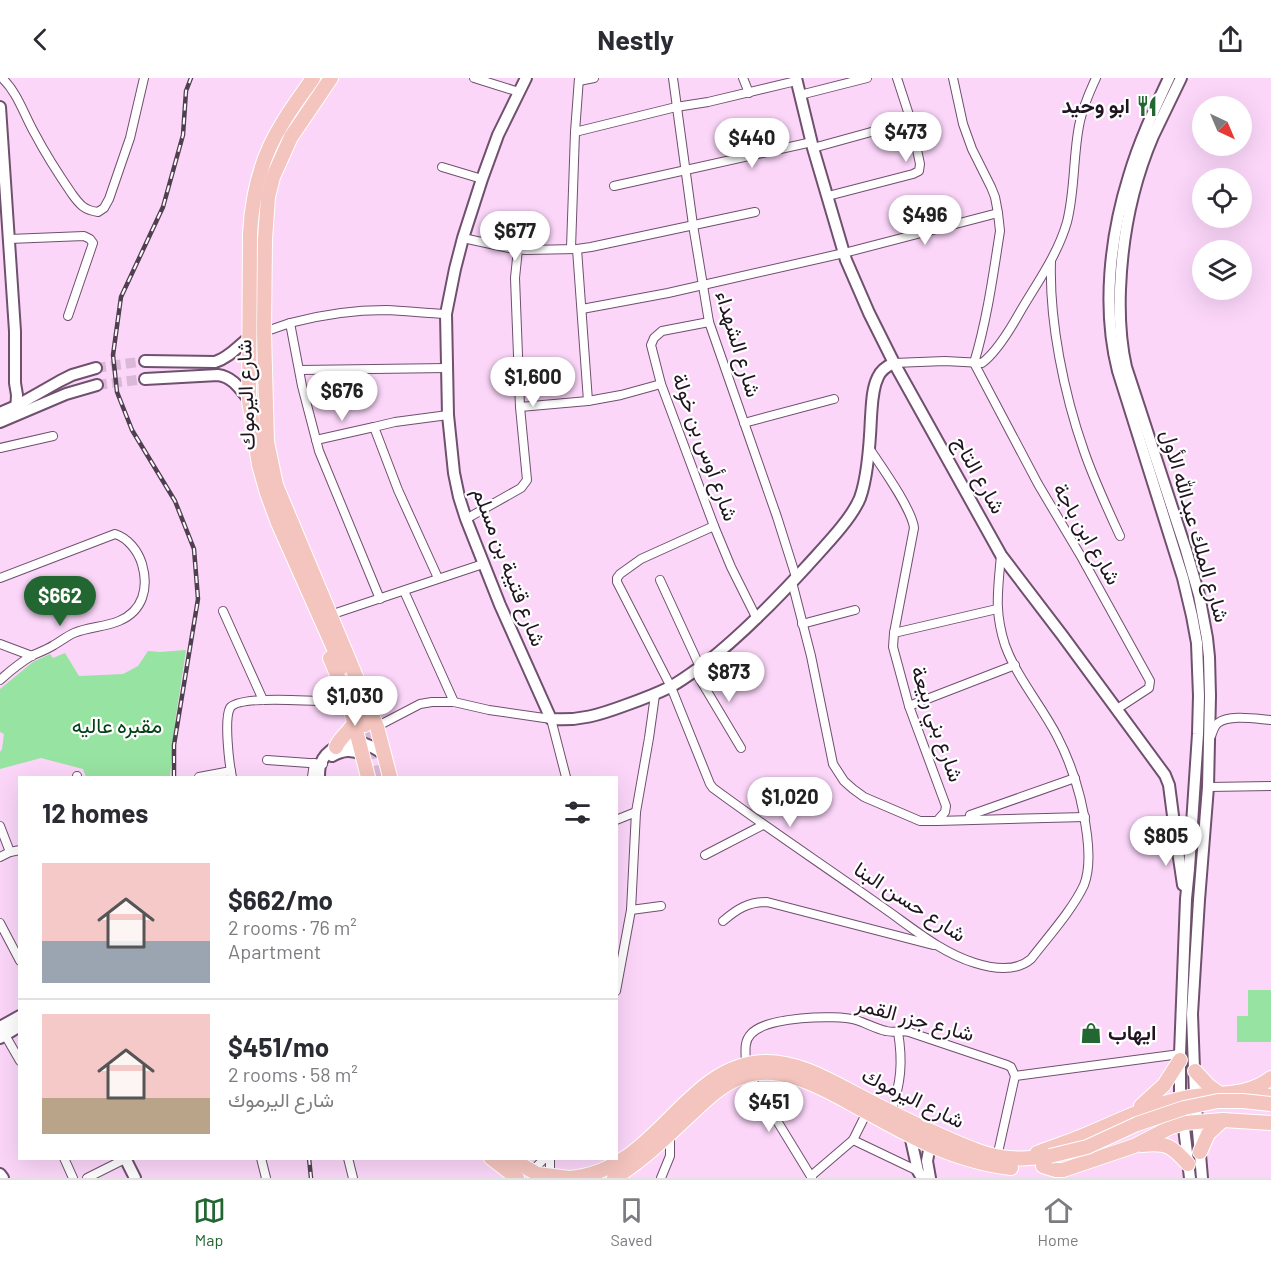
<!DOCTYPE html>
<meta charset="utf-8">
<style>
body{margin:0;font-family:Barlow,Vazirmatn,sans-serif;background:#f2f2f3;color:#2b2b33;height:100vh;display:flex;flex-direction:column;font-size:22px;white-space:nowrap}
*{box-sizing:border-box;margin:0}
p{font-size:20px;color:#7c7c81}
.icon{flex:none;width:33px;height:33px;fill:none;stroke:currentColor;stroke-width:2;stroke-linecap:round;stroke-linejoin:round}
.map{position:relative;flex:1;overflow:hidden}
.side{position:absolute;left:18px;top:698px;width:600px;height:384px;display:flex;flex-direction:column;background:#fff;border-radius:0px;box-shadow:0 6px 24px #0002}
.side>*{flex:none}
.needle{width:39px;rotate:136deg}
.tools{position:absolute;left:1192px;top:18px;display:grid;gap:12px}
.tools a{display:grid;place-items:center;width:60px;height:60px;border-radius:50%;background:#fff;box-shadow:0 6px 24px #0002;font-size:30px}
.price{position:absolute;translate:-50% -51px;padding:0 14px;border-radius:21px;background:#fff;color:#222;font-size:20px;line-height:39px;filter:drop-shadow(0 2px 3px #0008)}
.price::after{content:'';position:absolute;left:50%;top:36px;width:18px;height:14px;margin-left:-9px;background:inherit;clip-path:polygon(0 0,100% 0,50% 100%)}
.price.on{background:#226631;color:#fff}
ul{padding:0;list-style:none}
li{display:flex;align-items:center;gap:18px;height:150px;padding:0 24px}
li+li{border-top:2px solid #e1e1e2}
li span{display:grid;place-items:center;flex:none;width:168px;height:120px;border-radius:0px;color:#555}
li>.icon{margin-inline-start:auto}
span .icon{width:72px;height:72px;fill:#fffc;stroke-width:1}
li b{font-size:26px}
h2{display:flex;justify-content:space-between;align-items:center;height:72px;padding:0 24px;font-size:26px}
header{display:flex;justify-content:space-between;align-items:center;height:78px;padding:0 24px;background:#fff;font-size:27px;font-weight:700}
.tabs{display:flex;justify-content:space-around;align-items:center;height:84px;border-top:2px solid #e1e1e2;background:#fff;font-size:16px;color:#7c7c81}
.tabs a{display:grid;justify-items:center;gap:3px}
.tabs .on{color:#226631}
.map>svg:first-child{display:block}
.green{fill:#97e3a1}
.lines{fill:none;stroke-linecap:round;stroke-linejoin:round}
.tertiary-tunnel{stroke:#dab9d8;stroke-width:10;stroke-dasharray:10 5;stroke-linecap:butt}
.trunk-tunnel{stroke:#dab9d8;stroke-width:14;stroke-dasharray:14 7;stroke-linecap:butt}
.minor-casing{stroke:#6f506d;stroke-width:10}
.tertiary-casing{stroke:#6f506d;stroke-width:14}
.secondary-casing{stroke:#6f506d;stroke-width:14}
.trunk-casing{stroke:#fff;stroke-width:16}
.minor{stroke:#fff;stroke-width:8}
.tertiary{stroke:#fff;stroke-width:10}
.secondary{stroke:#fff;stroke-width:10}
.trunk{stroke:#f4c4be;stroke-width:14}
.rail-casing{stroke:#503f50;stroke-width:4.5}
.rail{stroke:#fff;stroke-width:2;stroke-dasharray:7;stroke-linecap:butt}
.trunk-bridge-casing{stroke:#fff;stroke-width:16;stroke-linecap:butt}
.trunk-bridge{stroke:#f4c4be;stroke-width:14}
.labels{text-anchor:middle;stroke-width:4.5;stroke-linejoin:round;paint-order:stroke}
.poi-label{font-size:21px;font-weight:bold;fill:#201420;stroke:#fff;text-anchor:end}
.street-label{font-size:21px;fill:#201420;stroke:#fff}
.park-label{font-size:21px;fill:#024216;stroke:#fff}
</style>
<header><svg class="icon" aria-label="back" viewBox="0 0 24 24"><path d="M15 5l-7 7 7 7"/></svg>Nestly<svg class="icon" aria-label="share" viewBox="0 0 24 24"><path d="M12 15V3M7 8l5-5 5 5M5 13v7h14v-7"/></svg></header>
<div class="map">
<svg width="1271" height="1100" viewBox="0 0 1271 1100">
<rect width="100%" height="100%" fill="#fbd6f9"/>
<g class="green">
<polygon points="186,572 176,638 170,699 86,699 83,691 41,680 0,691 0,674 2,671 4,656 0,654 0,611 33,584 50,576 53,580 65,575 79,598 123,596 138,588 148,573 160,574"/>
<polygon points="1248,912 1271,912 1271,964 1237,964 1237,938 1248,938"/>
</g>
<g class="lines">
<g class="tertiary-tunnel">
<polyline points="96,290 145,283"/>
<polyline points="97,307 145,301"/>
</g>
<polyline class="trunk-tunnel" points="365,647 377,699"/>
<defs>
<g id="minor">
<path d="M2 0C18 15 24 37 35 56 46 77 59 97 72 116 80 127 84 132 98 134L104 130 109 121 130 60 144 0"/>
<polyline points="474,0 519,14"/>
<polyline points="673,0 693,147 709,244 777,439 796,499"/>
<polyline points="743,0 749,15"/>
<path d="M953 0 963 46 972 71 991 109 995 119 998 135 1000 153C993 198 987 242 974 285"/>
<polyline points="579,3 594,0"/>
<polyline points="800,17 867,0"/>
<polyline points="575,54 676,29 708,24 796,3"/>
<polyline points="813,70 911,43"/>
<polyline points="442,89 482,101"/>
<polyline points="614,108 812,64"/>
<polyline points="828,118 913,96 919,93 920,86 911,43 897,0"/>
<polyline points="463,160 509,170 526,172 577,171 591,169 755,134"/>
<polyline points="9,161 84,158 90,161 93,165 91,171 68,238"/>
<polyline points="571,170 575,54 579,0"/>
<polyline points="577,171 588,323"/>
<path d="M1051 183C1049 243 1064 316 1084 373 1094 402 1107 430 1120 458"/>
<polyline points="582,231 668,215 844,175 998,135"/>
<polyline points="709,244 662,253 654,260 651,267 661,306 714,448 731,489 757,541"/>
<path d="M290 245C320 237 355 232 386 232 406 233 426 235 446 236"/>
<polyline points="264,254 290,245 302,308 319,373 380,521"/>
<path d="M894 285 945 283 982 285C997 274 1011 250 1020 234 1037 205 1058 176 1067 144 1075 113 1073 79 1079 48 1082 31 1089 15 1096 0"/>
<polyline points="974,285 1038,406 1082,480 1150,603 1149,610 1117,631"/>
<polyline points="300,292 447,290"/>
<polyline points="520,329 588,323 621,317 661,306"/>
<polyline points="744,345 834,321"/>
<polyline points="316,362 374,349"/>
<polyline points="0,370 53,358"/>
<polyline points="466,441 521,410 527,402 520,329 515,200 518,171"/>
<path d="M714 448 641 481 620 496 617 500V504L671 609 710 706 713 710C767 750 823 787 878 826 909 847 939 874 975 885 994 891 1016 894 1031 881 1048 859 1073 831 1084 807 1090 792 1089 773 1087 757 1083 723 1073 689 1057 658 1041 627 1017 600 1005 567 994 533 998 512 1001 477"/>
<path d="M0 500 115 456C128 460 138 473 142 486 149 510 143 533 119 543 105 549 88 549 74 555 67 558 61 563 54 567 48 571 40 574 33 577 21 584 10 593 0 602"/>
<polyline points="438,500 398,412 374,349 395,344 448,337"/>
<polyline points="660,502 700,589"/>
<path d="M792 504 811 578 833 686 844 703 853 711 864 719 920 743H937L945 734 946 728 909 628 893 569 894 555 914 450C912 431 881 388 869 370"/>
<polyline points="404,513 454,624"/>
<polyline points="223,533 263,622"/>
<polyline points="330,537 483,486"/>
<polyline points="802,546 855,532"/>
<polyline points="894,555 997,531"/>
<polyline points="0,566 32,578"/>
<polyline points="695,593 741,670"/>
<polyline points="909,628 1015,587"/>
<polyline points="374,650 420,626 432,624 454,624 489,632 551,641 566,699"/>
<path d="M1211 658C1213 653 1214 648 1218 645 1229 636 1257 641 1271 642"/>
<polyline points="267,682 323,686"/>
<polyline points="77,698 77,699"/>
<polyline points="199,699 231,693"/>
<path d="M232 699C229 685 224 641 230 630 238 616 331 624 349 625"/>
<polyline points="312,699 314,685"/>
<polyline points="1208,709 1271,708"/>
<polyline points="616,742 636,734"/>
<polyline points="969,742 970,737 973,736 1075,700"/>
<polyline points="937,743 1085,739"/>
<polyline points="0,748 10,774"/>
<polyline points="705,777 763,747"/>
<polyline points="0,779 10,774 20,772"/>
<polyline points="631,832 661,828"/>
<path d="M723 843C737 831 748 824 767 824L933 867"/>
<polyline points="0,845 20,883"/>
<polyline points="616,913 631,832 636,734 649,660 655,617"/>
<polyline points="5,957 20,983"/>
<path d="M746 987C746 976 743 964 751 956 766 939 835 936 856 942 866 945 876 951 886 953 894 955 902 952 909 954L1007 987 1011 989 1015 998 997 1079"/>
<polyline points="749,997 812,1100"/>
<polyline points="1015,998 1180,976"/>
<path d="M891 1034C901 1005 903 984 898 954"/>
<polyline points="853,1062 918,1093"/>
<polyline points="64,1080 73,1100"/>
<polyline points="261,1080 266,1100"/>
<polyline points="348,1080 353,1100"/>
<polyline points="550,1080 550,1098"/>
<polyline points="531,1094 545,1080"/>
<polyline points="811,1098 853,1062 867,1034"/>
<polyline points="87,1100 125,1081"/>
<polyline points="661,1100 670,1078 670,1057"/>
</g>
<g id="tertiary">
<path d="M526 0 498 57 482 101 463 160 455 191 446 236 448 337 454 395 459 419 466 441 500 527 551 641C580 643 599 637 626 627 640 622 654 617 668 610 680 604 691 595 702 588 741 558 774 524 807 488 823 470 851 442 860 420 868 398 870 363 871 339 872 326 872 311 878 299 881 292 887 288 894 285"/>
<polyline points="796,0 813,70 846,182 869,235 894,285 1001,477 1062,557 1165,697 1169,707 1175,753 1199,760"/>
<polyline points="0,29 15,253 15,305 17,317 16,336"/>
<path d="M145 283 215 284C231 279 239 266 252 258"/>
<path d="M145 301 218 297C233 299 240 311 249 322"/>
<polyline points="0,335 16,328 60,303 72,297 96,290"/>
<polyline points="0,344 66,316 97,307"/>
<path d="M332 678C343 672 352 671 363 677"/>
<path d="M319 699C319 694 319 689 321 685 326 672 344 662 357 664 367 665 376 671 384 676"/>
<polyline points="0,949 20,938"/>
<polyline points="0,960 20,948"/>
<polyline points="910,1057 918,1093 922,1100"/>
<polyline points="125,1080 135,1100"/>
<polyline points="0,1096 3,1100"/>
<polyline points="930,1100 927,1083 930,1067"/>
</g>
<g id="secondary">
<path d="M1169 0C1154 32 1139 64 1129 98 1110 159 1102 231 1118 293L1183 500 1192 538 1197 565 1199 618 1198 656 1189 791 1186 821 1180 976V1016L1190 1100"/>
<path d="M1181 0C1172 19 1162 39 1153 58 1132 107 1122 159 1120 211 1119 238 1120 263 1126 289L1186 472 1199 517 1207 560 1209 579 1210 618 1208 709 1199 822 1192 936 1195 1018 1202 1100"/>
<polyline points="1175,753 1183,807"/>
</g>
<g id="trunk">
<path d="M313 0C303 15 291 30 282 46 261 79 252 117 250 156L249 322 259 387 267 415 278 445 342 589"/>
<polyline points="331,0 291,59 273,99 268,119 265,161 264,254 267,364 276,407 377,649 390,699"/>
<polyline points="330,580 349,625 368,699"/>
<polyline points="356,620 365,647"/>
<path d="M336 669C340 659 350 654 354 644"/>
<polyline points="1195,993 1209,1008 1220,1016"/>
<polyline points="1243,1015 1271,1018"/>
<polyline points="1141,1028 1164,1007 1180,982"/>
<path d="M1142 1067C1167 1064 1172 1068 1188 1086"/>
<polyline points="1200,1074 1208,1056 1223,1042"/>
<path d="M1037 1075C1051 1069 1066 1065 1080 1059 1120 1043 1153 1024 1196 1018 1222 1015 1250 1017 1271 1000"/>
<polyline points="491,1080 517,1100"/>
<polyline points="510,1080 537,1096 569,1100"/>
<polyline points="1043,1088 1056,1092 1063,1092 1134,1068 1171,1049 1184,1045 1223,1042 1271,1045"/>
<path d="M569 1100C657 1094 683 987 764 984 798 983 829 1002 858 1017 886 1032 915 1046 944 1059 965 1068 986 1078 1009 1080 1023 1082 1037 1079 1050 1078"/>
<path d="M614 1100C643 1083 667 1058 691 1036 706 1022 720 1008 739 1000 779 983 824 1011 859 1030 883 1043 907 1057 932 1068 958 1079 984 1087 1011 1090"/>
</g>
</defs>
<use href="#minor" class="minor-casing"/>
<use href="#tertiary" class="tertiary-casing"/>
<use href="#secondary" class="secondary-casing"/>
<use href="#trunk" class="trunk-casing"/>
<use href="#minor" class="minor"/>
<use href="#tertiary" class="tertiary"/>
<use href="#secondary" class="secondary"/>
<use href="#trunk" class="trunk"/>
<defs>
<g id="rail">
<polyline points="174,699 174,667 198,521 194,471 175,423 132,352 117,314 113,277 121,219 163,129 183,57 186,13 191,0"/>
<polyline points="309,1080 311,1100"/>
</g>
</defs>
<use href="#rail" class="rail-casing"/>
<use href="#rail" class="rail"/>
<defs>
<polyline id="trunk-bridge" points="1050,1078 1087,1069 1137,1046 1184,1030 1218,1023 1243,1023 1271,1026"/>
</defs>
<use href="#trunk-bridge" class="trunk-bridge-casing"/>
<use href="#trunk-bridge" class="trunk-bridge"/>
</g>
<defs>
<symbol id="restaurant-bare" viewBox="-9 -9 18 18"><path d="M-5-6h1v4h1v-4h1v4h1v-4h1v5L-1.5 .5V6h-2V.5L-5-1ZM5-6V6H3V1.5H1.5Q1.5-4 5-6Z" fill="#226631" stroke="#fff" stroke-width="2.5" paint-order="stroke"/></symbol>
<symbol id="shop-bare" viewBox="-9 -9 18 18"><path d="M-5-2.5h2.3a2.7 3.5 0 0 1 5.4 0H5L5.5 6h-11ZM-1.5-2.5h3a1.5 2.3 0 0 0-3 0Z" fill="#226631" stroke="#fff" stroke-width="2.5" paint-order="stroke"/></symbol>
</defs>
<g fill-rule="evenodd">
<use href="#restaurant-bare" x="1132" y="13" width="30" height="30"/>
<use href="#shop-bare" x="1076" y="940" width="30" height="30"/>
</g>
<g class="labels">
<g class="poi-label">
<text x="1130" y="35">ابو وحيد</text>
<text x="1108" y="962" text-anchor="start">ايهاب</text>
</g>
<g class="street-label">
<text transform="translate(738 266) rotate(73)" y="7">شارع الشهداء</text>
<text transform="translate(246 317) rotate(-92)" y="7">شارع اليرموك</text>
<text transform="translate(705 369) rotate(70)" y="7">شارع أوس بن خولة</text>
<text transform="translate(979 397) rotate(61)" y="7">شارع التاج</text>
<text transform="translate(1195 448) rotate(74)" y="7">شارع الملك عبدالله الأول</text>
<text transform="translate(1087 456) rotate(60)" y="7">شارع ابن باجة</text>
<text transform="translate(509 489) rotate(69)" y="7">شارع قتيبة بن مسلم</text>
<text transform="translate(937 646) rotate(71)" y="7">شارع بني ربيعة</text>
<text transform="translate(910 824) rotate(33)" y="7">شارع حسن البنا</text>
<text transform="translate(915 941) rotate(15)" y="7">شارع جزر القمر</text>
<text transform="translate(913 1020) rotate(26)" y="7">شارع اليرموك</text>
</g>
<g class="park-label">
<text x="117" y="655">مقبره عاليه</text>
</g>
</g>
</svg>
<div class="tools">
<a><svg class="needle" viewBox="-14 -14 28 28"><path d="M0-13l5 13h-10z" fill="#e53935"/><path d="M0 13l5-13h-10z" fill="#7c7c81"/></svg></a>
<a><svg class="icon" aria-label="locate" viewBox="0 0 24 24"><circle cx="12" cy="12" r="6"/><path d="M12 2v4M12 18v4M2 12h4M18 12h4"/></svg></a>
<a><svg class="icon" aria-label="layers" viewBox="0 0 24 24"><path d="M12 4l9 5-9 5-9-5zM3 14l9 5 9-5"/></svg></a>
</div>
<b class="price" style="left:906px;top:85px">$473</b>
<b class="price" style="left:752px;top:91px">$440</b>
<b class="price" style="left:925px;top:168px">$496</b>
<b class="price" style="left:515px;top:184px">$677</b>
<b class="price" style="left:533px;top:330px">$1,600</b>
<b class="price" style="left:342px;top:344px">$676</b>
<b class="price on" style="left:60px;top:549px">$662</b>
<b class="price" style="left:729px;top:625px">$873</b>
<b class="price" style="left:355px;top:649px">$1,030</b>
<b class="price" style="left:790px;top:750px">$1,020</b>
<b class="price" style="left:1166px;top:789px">$805</b>
<b class="price" style="left:769px;top:1055px">$451</b>
<section class="side">
<h2>12 homes<svg class="icon" aria-label="filters" viewBox="0 0 24 24"><path d="M4 7h16M4 17h16"/><circle cx="9" cy="7" r="2"/><circle cx="15" cy="17" r="2"/></svg></h2>
<ul>
<li><span style="background:linear-gradient(#f6c9c9 65%,#9aa5b1 0)"><svg class="icon" aria-label="home" viewBox="0 0 24 24"><path d="M3 11l9-7 9 7M6 9v11h12V9"/></svg></span><div><b>$662/mo</b><p>2 rooms · 76 m²</p><p>Apartment</p></div></li>
<li><span style="background:linear-gradient(#f6c9c9 70%,#b9a48a 0)"><svg class="icon" aria-label="home" viewBox="0 0 24 24"><path d="M3 11l9-7 9 7M6 9v11h12V9"/></svg></span><div><b>$451/mo</b><p>2 rooms · 58 m²</p><p>شارع اليرموك</p></div></li>
</ul>
</section>
</div>
<nav class="tabs">
<a class="on"><svg class="icon" aria-label="map" viewBox="0 0 24 24"><path d="M3 6l6-2 6 2 6-2v14l-6 2-6-2-6 2zM9 4v14M15 6v14"/></svg>Map</a>
<a><svg class="icon" aria-label="saved" viewBox="0 0 24 24"><path d="M7 4h10v16l-5-4-5 4z"/></svg>Saved</a>
<a><svg class="icon" aria-label="home" viewBox="0 0 24 24"><path d="M3 11l9-7 9 7M6 9v11h12V9"/></svg>Home</a>
</nav>
